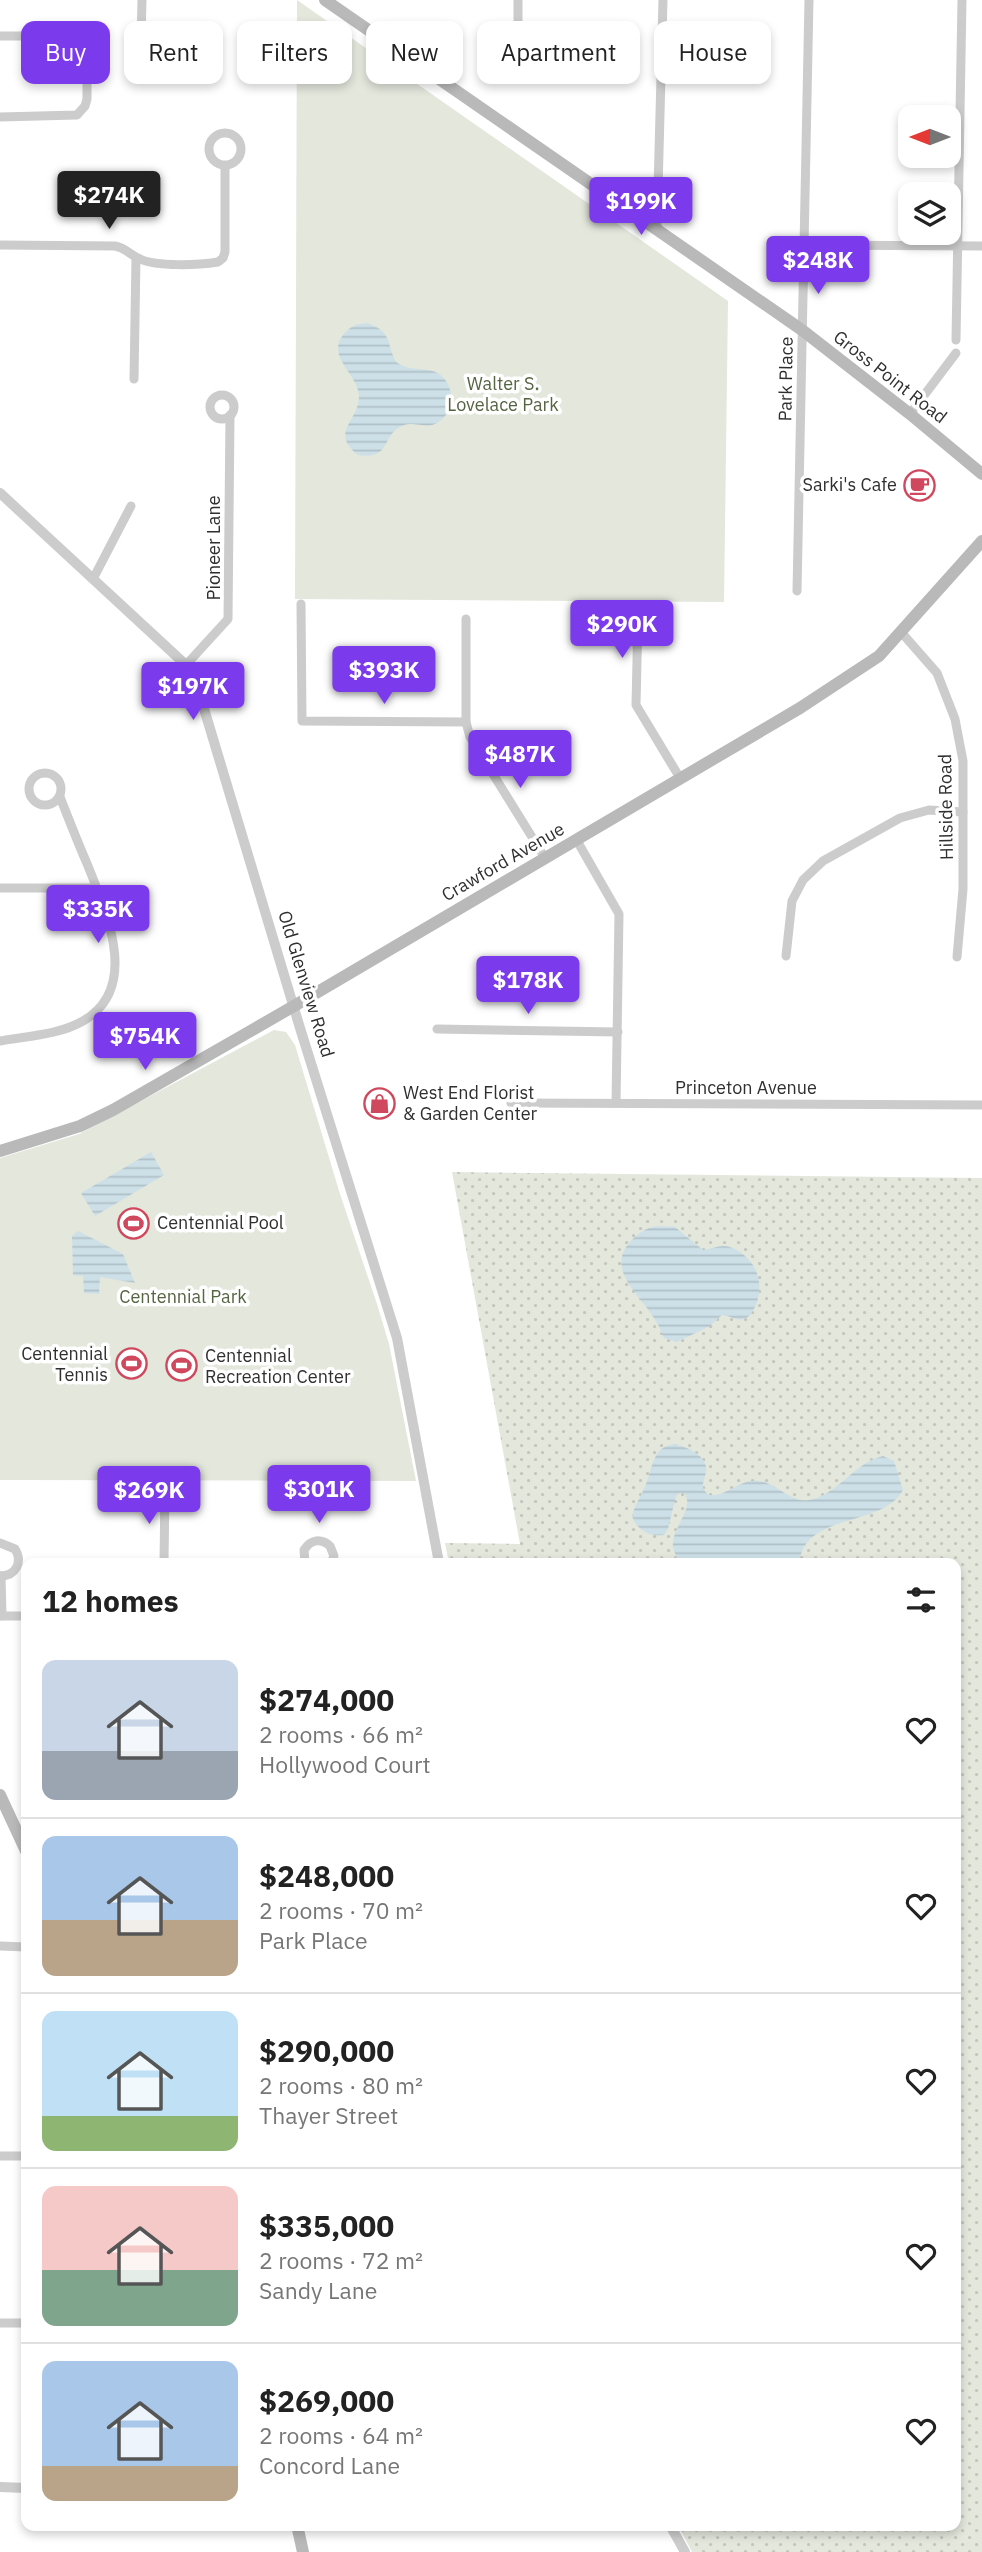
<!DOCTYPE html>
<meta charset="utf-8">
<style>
body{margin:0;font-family:"IBM Plex Sans",sans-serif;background:#f6f6f6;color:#222;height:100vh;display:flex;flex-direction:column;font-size:26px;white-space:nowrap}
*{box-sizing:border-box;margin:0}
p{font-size:23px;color:#767676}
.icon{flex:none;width:38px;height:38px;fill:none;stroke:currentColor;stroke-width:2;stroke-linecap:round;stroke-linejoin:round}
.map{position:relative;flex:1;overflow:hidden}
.details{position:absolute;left:21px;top:1558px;width:940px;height:973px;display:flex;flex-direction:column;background:#fff;border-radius:14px;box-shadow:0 4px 10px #0003}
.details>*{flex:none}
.hud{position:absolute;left:21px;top:21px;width:942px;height:63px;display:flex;gap:14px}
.needle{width:46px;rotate:270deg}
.tools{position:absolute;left:898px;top:105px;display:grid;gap:14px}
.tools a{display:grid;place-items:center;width:63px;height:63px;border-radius:14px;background:#fff;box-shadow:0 4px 10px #0003;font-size:35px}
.price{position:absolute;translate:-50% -60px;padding:0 16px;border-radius:7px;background:#7c3aed;color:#fff;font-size:23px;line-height:46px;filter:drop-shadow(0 2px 4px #0008)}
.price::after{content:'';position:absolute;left:50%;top:42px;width:21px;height:16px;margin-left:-10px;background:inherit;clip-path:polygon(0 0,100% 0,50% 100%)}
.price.current{background:#222;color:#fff}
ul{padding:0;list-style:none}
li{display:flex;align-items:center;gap:21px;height:175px;padding:0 21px}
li+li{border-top:2px solid #e0e0e0}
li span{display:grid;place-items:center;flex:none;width:196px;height:140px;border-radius:14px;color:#555}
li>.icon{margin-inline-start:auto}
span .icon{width:84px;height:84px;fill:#fffc;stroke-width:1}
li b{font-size:30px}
h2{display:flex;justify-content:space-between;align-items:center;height:84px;padding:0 21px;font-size:30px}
.pill{padding:0 24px;border-radius:14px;background:#fff;box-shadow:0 4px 10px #0003;font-size:24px;line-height:63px}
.pill.current{background:#7c3aed;color:#fff}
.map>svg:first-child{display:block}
.grass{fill:url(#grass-dots)}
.green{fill:#e3e7dc}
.water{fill:url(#water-rules)}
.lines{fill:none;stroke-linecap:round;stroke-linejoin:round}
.minor{stroke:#ccc;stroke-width:9}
.tertiary{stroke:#ccc;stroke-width:10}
.secondary{stroke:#b9b9b9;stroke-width:12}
.labels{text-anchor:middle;stroke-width:7;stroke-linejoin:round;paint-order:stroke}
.street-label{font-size:18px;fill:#2f2f2f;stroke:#fff}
.park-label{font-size:18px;fill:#556542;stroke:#fff}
.poi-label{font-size:18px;fill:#2f2f2f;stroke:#fff;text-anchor:start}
</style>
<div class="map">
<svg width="982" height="2552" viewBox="0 0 982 2552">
<defs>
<pattern id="grass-dots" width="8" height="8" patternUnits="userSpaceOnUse" patternTransform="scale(1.75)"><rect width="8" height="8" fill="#e3e7dc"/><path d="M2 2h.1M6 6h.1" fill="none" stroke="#c3c6bd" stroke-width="1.8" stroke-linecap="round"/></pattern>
<pattern id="water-rules" width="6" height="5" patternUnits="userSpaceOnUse" patternTransform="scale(1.75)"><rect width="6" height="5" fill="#cde0e8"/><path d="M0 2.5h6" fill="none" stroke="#b0c0c7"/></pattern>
</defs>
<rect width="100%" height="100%" fill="#fff"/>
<polygon class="grass" points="452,1172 982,1178 982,2552 692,2552 678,2525 956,2525 956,1563 449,1563 445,1543 520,1544"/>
<g class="green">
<polygon points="297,0 728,301 724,602 295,599"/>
<polygon points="274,1030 286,1032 295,1045 340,1194 377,1304 389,1344 416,1481 0,1480 0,1158 79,1134"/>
</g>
<g class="water">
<path d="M367 323C393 332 386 343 396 362 408 370 414 368 427 370 447 371 457 395 448 412 445 417 438 424 432 425 423 427 413 422 404 425 381 433 392 461 358 455 329 431 359 422 359 396 358 374 326 357 343 335 350 326 357 324 367 323Z"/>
<polygon points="151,1152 164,1175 95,1216 81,1193"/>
<path d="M657 1226 675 1227 703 1250C712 1249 721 1244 730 1247 756 1257 766 1283 755 1307 752 1312 750 1317 744 1319 736 1321 729 1315 722 1315L710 1326 677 1342 664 1338C661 1333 660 1327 657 1323 644 1298 604 1271 630 1242 638 1233 646 1228 657 1226Z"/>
<polygon points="78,1231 123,1254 135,1283 100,1277 99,1294 84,1293 83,1276 73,1275 72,1236"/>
<path d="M674 1444C686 1447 708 1455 706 1471 705 1481 698 1487 709 1495 727 1497 740 1478 759 1481 780 1484 791 1506 814 1499 840 1491 856 1462 883 1456L894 1461 903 1490C884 1524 824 1514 804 1547 801 1552 800 1558 798 1563H680C677 1558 674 1552 673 1547 671 1527 696 1508 684 1493H680L676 1496 668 1529 664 1535C649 1537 637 1530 632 1516 635 1504 642 1495 646 1484 653 1468 652 1447 674 1444Z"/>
</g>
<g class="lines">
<g class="minor">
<polyline points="0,36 71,36 83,40 87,51 87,99 85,106 77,115 0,117"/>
<polyline points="518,37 518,0"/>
<polyline points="141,41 142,0"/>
<circle cx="225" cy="149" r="16"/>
<polyline points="657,228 663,0"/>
<path d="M0 245 115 246C126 248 130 255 140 259 157 267 199 265 218 262L223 258 225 252V166"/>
<polyline points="805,245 982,246"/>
<polyline points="956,340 962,0"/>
<polyline points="134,379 136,258"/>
<circle cx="222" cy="407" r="12"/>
<polyline points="910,414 956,353"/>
<polyline points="93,579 131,506"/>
<polyline points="797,591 809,0"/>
<polyline points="301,604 302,721 466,722"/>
<polyline points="638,616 636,705 680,778"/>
<polyline points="466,619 466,722 470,737 545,858"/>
<polyline points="901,632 937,673 955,719 963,761 963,889 957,957"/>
<polyline points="186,665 228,619 230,415"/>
<circle cx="45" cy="789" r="16"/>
<polyline points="576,839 619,914 616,1103"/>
<polyline points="0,888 96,888"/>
<polyline points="786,956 792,901 803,880 823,861 900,818 929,810 963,812"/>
<polyline points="437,1029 618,1032"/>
<path d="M0 1041C27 1036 59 1035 83 1021 141 988 106 912 88 866 78 843 69 820 60 797"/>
<polyline points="511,1103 982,1105"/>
<path d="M0 1543 15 1549C23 1562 16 1576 0 1576"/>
<polyline points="164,1563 165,1490"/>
<path d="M305 1563 304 1550C311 1539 321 1538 330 1546L334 1556 331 1563"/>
<polyline points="1,1576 2,1616"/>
<polyline points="0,1616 26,1616"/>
<polyline points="0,1946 26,1947"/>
<polyline points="0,2156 26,2156"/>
<polyline points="0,2323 26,2323"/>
</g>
<g class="tertiary">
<polyline points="0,493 186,665 199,692 300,1028 397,1338 439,1563"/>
<polyline points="0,2487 26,2488"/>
<polyline points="670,2525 685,2552"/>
</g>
<g class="secondary">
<polyline points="325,0 802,330 910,414 982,474"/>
<polyline points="0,1151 80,1126 113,1110 294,1006 800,708 879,656 982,541"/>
<polyline points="0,1795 26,1851"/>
<polyline points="297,2525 303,2552"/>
</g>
</g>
<defs>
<symbol id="cafe-ring" viewBox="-11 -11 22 22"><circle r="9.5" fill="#fff" stroke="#cf485d" stroke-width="1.5"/><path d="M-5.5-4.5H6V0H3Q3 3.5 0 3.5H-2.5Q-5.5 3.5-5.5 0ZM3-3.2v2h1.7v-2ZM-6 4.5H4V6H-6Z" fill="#cf485d"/></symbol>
<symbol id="shop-ring" viewBox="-11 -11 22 22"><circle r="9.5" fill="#fff" stroke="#cf485d" stroke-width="1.5"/><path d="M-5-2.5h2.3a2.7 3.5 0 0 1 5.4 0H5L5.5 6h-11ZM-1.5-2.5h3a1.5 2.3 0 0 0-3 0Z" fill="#cf485d"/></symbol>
<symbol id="stadium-ring" viewBox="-11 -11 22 22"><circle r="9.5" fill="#fff" stroke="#cf485d" stroke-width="1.5"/><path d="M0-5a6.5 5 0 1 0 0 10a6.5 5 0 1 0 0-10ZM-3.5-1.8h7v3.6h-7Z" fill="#cf485d"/></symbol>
</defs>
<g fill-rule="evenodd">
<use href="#cafe-ring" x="902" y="468" width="35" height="35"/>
<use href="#shop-ring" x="362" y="1086" width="35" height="35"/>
<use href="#stadium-ring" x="116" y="1206" width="35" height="35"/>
<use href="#stadium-ring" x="114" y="1346" width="35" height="35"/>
<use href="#stadium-ring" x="164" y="1348" width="35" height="35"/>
</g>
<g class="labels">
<g class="street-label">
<text transform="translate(890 377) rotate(38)" y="6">Gross Point Road</text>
<text transform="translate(786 379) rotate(-89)" y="6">Park Place</text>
<text transform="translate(214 548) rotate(-90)" y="6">Pioneer Lane</text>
<text transform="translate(946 807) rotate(-91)" y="6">Hillside Road</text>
<text transform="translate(503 862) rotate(-30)" y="6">Crawford Avenue</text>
<text transform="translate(306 984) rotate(73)" y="6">Old Glenview Road</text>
<text x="746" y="1094">Princeton Avenue</text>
</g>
<g class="park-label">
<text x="503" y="390">Walter S.<tspan x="503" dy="21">Lovelace Park</tspan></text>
<text x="183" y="1303">Centennial Park</text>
</g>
<g class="poi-label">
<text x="897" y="491" text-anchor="end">Sarki's Cafe</text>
<text x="403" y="1099">West End Florist<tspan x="403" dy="21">&amp; Garden Center</tspan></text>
<text x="157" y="1229">Centennial Pool</text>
<text x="108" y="1360" text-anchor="end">Centennial<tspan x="108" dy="21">Tennis</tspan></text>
<text x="205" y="1362">Centennial<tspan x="205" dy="21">Recreation Center</tspan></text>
</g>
</g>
</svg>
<div class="tools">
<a><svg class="needle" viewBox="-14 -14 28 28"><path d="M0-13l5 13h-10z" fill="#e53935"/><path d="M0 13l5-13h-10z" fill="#767676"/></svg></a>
<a><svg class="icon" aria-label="layers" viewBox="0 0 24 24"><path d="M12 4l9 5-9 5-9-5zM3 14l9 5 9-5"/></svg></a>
</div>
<b class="price current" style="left:109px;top:231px">$274K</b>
<b class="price" style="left:641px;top:237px">$199K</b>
<b class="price" style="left:818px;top:296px">$248K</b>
<b class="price" style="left:622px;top:660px">$290K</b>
<b class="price" style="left:384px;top:706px">$393K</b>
<b class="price" style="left:193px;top:722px">$197K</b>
<b class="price" style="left:520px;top:790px">$487K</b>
<b class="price" style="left:98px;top:945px">$335K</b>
<b class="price" style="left:528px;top:1016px">$178K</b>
<b class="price" style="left:145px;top:1072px">$754K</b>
<b class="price" style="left:319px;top:1525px">$301K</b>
<b class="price" style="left:149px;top:1526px">$269K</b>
<div class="hud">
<a class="pill current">Buy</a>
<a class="pill">Rent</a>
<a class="pill">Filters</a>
<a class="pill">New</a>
<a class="pill">Apartment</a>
<a class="pill">House</a>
</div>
<section class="details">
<h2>12 homes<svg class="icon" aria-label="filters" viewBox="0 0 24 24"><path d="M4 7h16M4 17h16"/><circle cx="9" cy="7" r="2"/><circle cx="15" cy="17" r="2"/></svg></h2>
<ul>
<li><span style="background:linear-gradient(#c9d6e8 65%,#9aa5b1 0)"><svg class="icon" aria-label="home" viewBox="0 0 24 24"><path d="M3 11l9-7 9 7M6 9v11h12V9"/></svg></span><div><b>$274,000</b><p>2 rooms · 66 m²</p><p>Hollywood Court</p></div><svg class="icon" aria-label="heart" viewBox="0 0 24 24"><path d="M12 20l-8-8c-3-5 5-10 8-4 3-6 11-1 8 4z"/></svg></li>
<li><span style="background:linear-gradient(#a9c7e8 60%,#b9a48a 0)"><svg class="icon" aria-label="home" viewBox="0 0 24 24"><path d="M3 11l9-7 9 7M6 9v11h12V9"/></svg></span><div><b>$248,000</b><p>2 rooms · 70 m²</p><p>Park Place</p></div><svg class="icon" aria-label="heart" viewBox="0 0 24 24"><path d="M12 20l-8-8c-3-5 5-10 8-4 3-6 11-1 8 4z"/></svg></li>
<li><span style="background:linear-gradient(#bfe0f5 75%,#8fb573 0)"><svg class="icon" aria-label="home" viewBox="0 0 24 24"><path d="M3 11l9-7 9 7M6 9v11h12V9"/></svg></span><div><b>$290,000</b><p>2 rooms · 80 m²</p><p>Thayer Street</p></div><svg class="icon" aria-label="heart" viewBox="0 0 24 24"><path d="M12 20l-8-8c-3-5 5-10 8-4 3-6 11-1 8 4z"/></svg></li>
<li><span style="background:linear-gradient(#f6c9c9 60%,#7fa58c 0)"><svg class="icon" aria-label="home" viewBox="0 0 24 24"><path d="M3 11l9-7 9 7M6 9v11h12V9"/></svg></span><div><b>$335,000</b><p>2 rooms · 72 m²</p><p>Sandy Lane</p></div><svg class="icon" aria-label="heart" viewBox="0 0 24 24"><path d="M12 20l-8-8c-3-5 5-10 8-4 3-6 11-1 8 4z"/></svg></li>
<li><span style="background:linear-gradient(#a9c7e8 75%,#b9a48a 0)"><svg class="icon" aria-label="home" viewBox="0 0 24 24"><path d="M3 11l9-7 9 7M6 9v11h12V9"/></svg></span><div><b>$269,000</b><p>2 rooms · 64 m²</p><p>Concord Lane</p></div><svg class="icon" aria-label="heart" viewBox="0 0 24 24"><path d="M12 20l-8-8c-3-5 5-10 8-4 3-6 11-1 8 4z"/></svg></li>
</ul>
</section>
</div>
